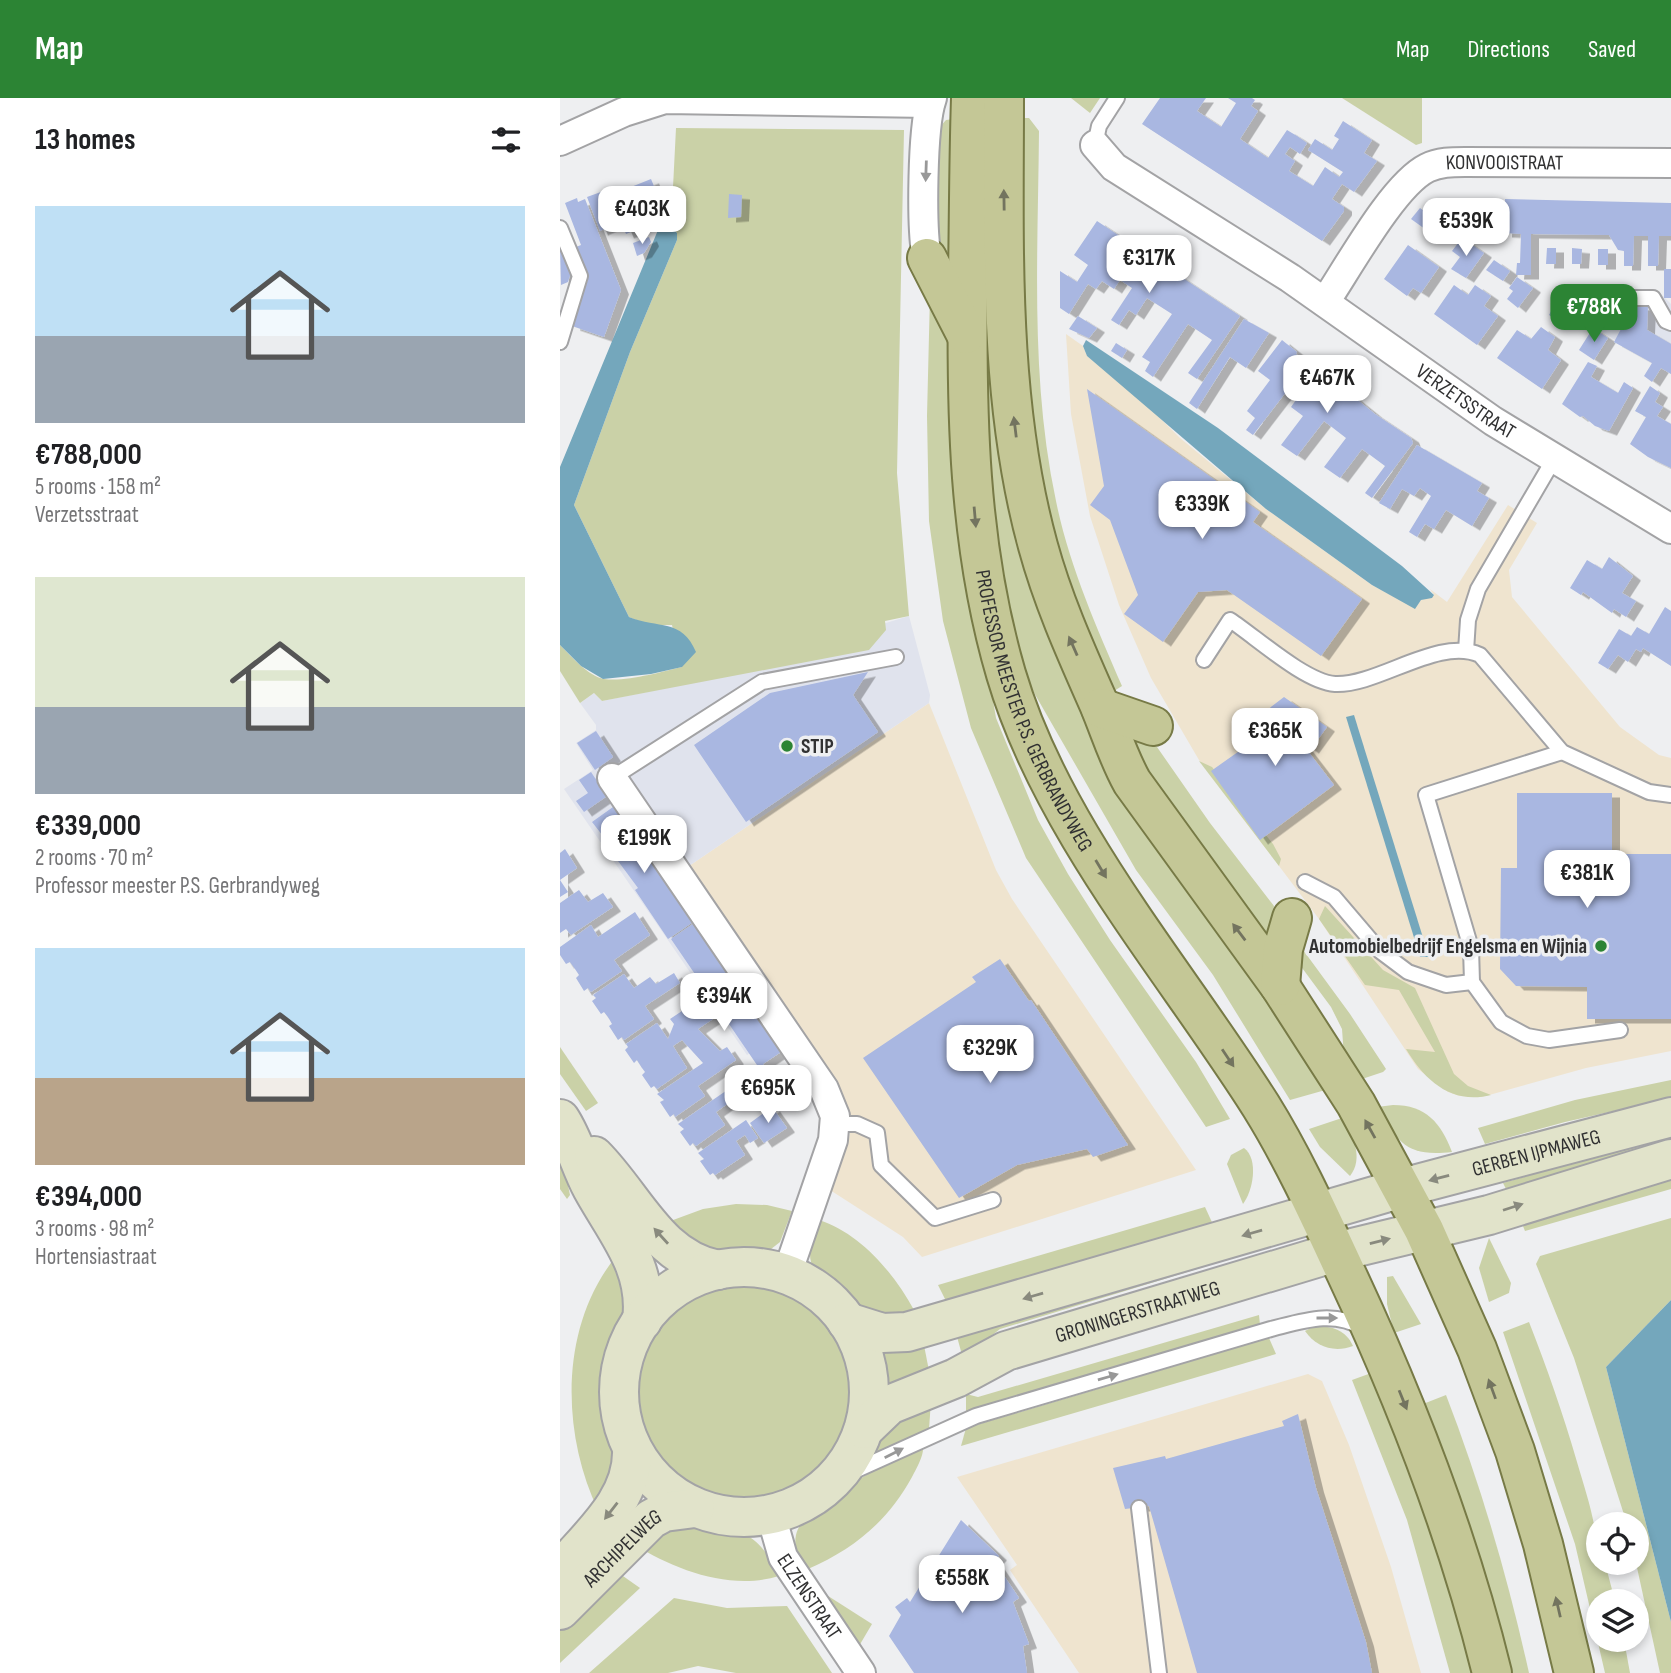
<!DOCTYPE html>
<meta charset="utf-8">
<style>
body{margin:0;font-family:"Sofia Sans Condensed",sans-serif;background:#f2f2f2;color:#202124;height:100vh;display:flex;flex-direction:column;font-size:26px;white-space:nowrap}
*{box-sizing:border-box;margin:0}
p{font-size:23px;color:#757577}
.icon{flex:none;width:38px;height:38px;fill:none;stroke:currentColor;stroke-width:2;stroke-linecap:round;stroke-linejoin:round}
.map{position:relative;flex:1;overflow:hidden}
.drawer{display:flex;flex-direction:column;background:#fff;width:560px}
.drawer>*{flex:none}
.controls{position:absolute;left:1026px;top:1414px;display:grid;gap:14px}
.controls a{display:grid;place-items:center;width:63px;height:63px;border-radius:50%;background:#fff;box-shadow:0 4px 10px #0003;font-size:35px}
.price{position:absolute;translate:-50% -60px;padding:0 16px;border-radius:14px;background:#fff;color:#222;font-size:23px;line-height:46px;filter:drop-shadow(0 2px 4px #0008)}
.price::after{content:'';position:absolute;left:50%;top:42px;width:21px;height:16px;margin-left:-10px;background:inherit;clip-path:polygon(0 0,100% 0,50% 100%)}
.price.on{background:#2c8434;color:#fff}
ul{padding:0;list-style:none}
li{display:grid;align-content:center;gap:14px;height:371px;padding:0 35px}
li span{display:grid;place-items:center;height:217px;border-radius:0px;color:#555}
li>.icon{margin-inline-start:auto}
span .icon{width:126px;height:126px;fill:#fffc;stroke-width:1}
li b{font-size:30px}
h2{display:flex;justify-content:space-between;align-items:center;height:84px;padding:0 35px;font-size:30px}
header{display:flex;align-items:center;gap:42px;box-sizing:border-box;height:98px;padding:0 35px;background:#2c8434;color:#fff}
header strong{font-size:33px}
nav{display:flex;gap:38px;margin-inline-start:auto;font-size:24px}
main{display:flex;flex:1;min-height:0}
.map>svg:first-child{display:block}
.commercial{fill:#efe4cf}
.built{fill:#e0e3ed}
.green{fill:#cad1a7}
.water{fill:#74a7bc}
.building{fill:#a9b7e1;filter:url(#shadow)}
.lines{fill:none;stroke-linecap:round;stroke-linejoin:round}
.lane-casing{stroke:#a3a3a5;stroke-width:18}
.street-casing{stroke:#a3a3a5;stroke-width:32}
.secondary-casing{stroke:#a3a3a5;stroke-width:42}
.primary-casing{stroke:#777a46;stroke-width:42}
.lane{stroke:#fff;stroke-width:14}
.street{stroke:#fff;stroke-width:28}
.secondary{stroke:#e1e3ca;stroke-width:38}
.primary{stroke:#c4c796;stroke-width:38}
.oneway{fill:#989898}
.oneway2{fill:#73745f}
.oneway3{fill:#898a7e}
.poi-dot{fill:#2c8434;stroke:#eeeff1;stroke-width:2.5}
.labels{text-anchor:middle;stroke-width:7;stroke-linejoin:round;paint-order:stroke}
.street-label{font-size:21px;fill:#313132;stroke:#eeeff1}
.poi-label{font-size:21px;font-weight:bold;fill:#313132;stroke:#eeeff1;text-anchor:start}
</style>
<header>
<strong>Map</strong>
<nav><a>Map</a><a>Directions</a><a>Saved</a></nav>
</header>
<main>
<section class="drawer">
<h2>13 homes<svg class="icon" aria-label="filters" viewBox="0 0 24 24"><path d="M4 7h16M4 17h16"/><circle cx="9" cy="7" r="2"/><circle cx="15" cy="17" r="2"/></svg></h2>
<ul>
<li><span style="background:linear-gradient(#bfe0f5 60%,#9aa5b1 0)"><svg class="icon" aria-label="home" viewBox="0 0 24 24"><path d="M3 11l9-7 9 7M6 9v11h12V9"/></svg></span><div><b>€788,000</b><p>5 rooms · 158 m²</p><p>Verzetsstraat</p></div></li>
<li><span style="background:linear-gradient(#dfe7d0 60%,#9aa5b1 0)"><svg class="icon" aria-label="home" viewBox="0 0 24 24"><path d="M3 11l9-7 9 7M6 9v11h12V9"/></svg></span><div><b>€339,000</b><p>2 rooms · 70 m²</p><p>Professor meester P.S. Gerbrandyweg</p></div></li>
<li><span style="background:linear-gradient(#bfe0f5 60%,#b9a48a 0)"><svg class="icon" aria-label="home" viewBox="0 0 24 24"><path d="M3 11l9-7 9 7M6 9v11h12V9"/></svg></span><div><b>€394,000</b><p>3 rooms · 98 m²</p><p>Hortensiastraat</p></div></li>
</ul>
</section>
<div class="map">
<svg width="1111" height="1575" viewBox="0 0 1111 1575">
<defs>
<filter id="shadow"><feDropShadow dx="8" dy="4.5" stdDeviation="0" flood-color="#0004"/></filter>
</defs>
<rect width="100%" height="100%" fill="#eeeff1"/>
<g class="commercial">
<polygon points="506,236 523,248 527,258 585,305 620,340 706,411 812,487 855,510 861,502 874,497 870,491 887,504 948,407 977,425 949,472 952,499 1060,629 1099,657 1111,660 1111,953 1026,970 922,999 900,998 888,994 858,971 759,821 639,662 591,580 559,507 530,418 511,316"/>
<polygon points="369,605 436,772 452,801 636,1072 362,1159 343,1139 270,1092 289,1041 291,1023 286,1005 273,979 129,768"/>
<polygon points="748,1276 762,1283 789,1347 831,1469 861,1575 519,1575 450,1472 457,1467 397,1379"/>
</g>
<g class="built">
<polygon points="1049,193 1099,194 1111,206 1111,275 1016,219"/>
<polygon points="349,518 370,597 369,605 129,768 234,925 187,957 4,691 33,672 16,645 36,632 36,627 20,605 34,595 42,603 121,587"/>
</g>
<g class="green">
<polygon points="511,0 540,0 530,15"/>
<polygon points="782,0 862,0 862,45 856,47"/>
<polygon points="402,20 399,194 373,134 379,30 386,22"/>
<polygon points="421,20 478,502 502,571 543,659 769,991 730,1002 653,877 576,772 469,586 457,559 427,426"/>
<path d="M454 20H469L479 33C478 156 470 281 496 403 509 467 536 528 562 588L554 593 499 484 466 333Z"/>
<path d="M116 30 344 32 337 375 349 518 325 523 326 532 309 552 42 603 34 595 20 605 0 573V547C12 559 28 578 44 581 66 584 101 574 122 569L112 527H88L69 519 14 407 70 254 117 142V135L111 129Z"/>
<polygon points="370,196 393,233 426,561 436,620 478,722 508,776 550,842 636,964 670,1021 646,1029 466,760 411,630 383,523 369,423 367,318"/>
<polygon points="571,642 597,649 650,725 714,808 707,840 614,720"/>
<polygon points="639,663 652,669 713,746 721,761 719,768"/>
<path d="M765 808 823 872 855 890 894 976 908 988 931 997C892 1007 865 983 846 951L875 954 839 892 805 887 759 821Z"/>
<polygon points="738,845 790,916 826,971 823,974 799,982 784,959 782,931 771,909 734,859"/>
<polygon points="0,949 38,1005 26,1013 0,976"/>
<polygon points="1111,982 1111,1000 1005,1024 925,1046 918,1030 1015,1002"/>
<path d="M833 1007C866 1007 881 1025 892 1054 847 1059 839 1046 817 1009Z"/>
<path d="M782 1020C793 1037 804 1060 790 1078L760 1049 749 1031Z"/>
<polygon points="1111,1037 1111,1050 949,1097 943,1085"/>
<polygon points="0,1049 10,1097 7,1101 0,1091"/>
<path d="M684 1050C699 1061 693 1093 683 1106L667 1066 671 1057Z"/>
<polygon points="1111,1072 1111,1091 965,1133 958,1116"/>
<polygon points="176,1106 207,1107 232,1113 220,1144 206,1155 196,1157 160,1159 105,1125 143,1111"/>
<polygon points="645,1109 656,1133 390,1211 378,1187"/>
<polygon points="1111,1120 1111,1202 1046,1269 1111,1524 1111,1575 1100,1575 1076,1465 1076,1426 1067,1426 1014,1260 976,1166 980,1158"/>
<path d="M259 1122C300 1135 334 1175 354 1212L344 1224C315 1214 248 1194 250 1154 250 1143 256 1132 259 1122Z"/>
<polygon points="929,1140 951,1185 949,1195 929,1204 919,1170"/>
<polygon points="667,1153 670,1161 440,1231 404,1259 402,1257 396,1235"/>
<path d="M58 1156 68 1222 53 1257 48 1303 59 1350 38 1412C0 1332 0 1225 58 1156Z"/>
<polygon points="833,1178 861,1226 834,1235 827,1206 827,1179"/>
<circle cx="185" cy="1295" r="113"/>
<polygon points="699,1217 700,1227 406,1314 406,1296 418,1299"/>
<path d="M969 1224C987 1270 1003 1316 1017 1364 1027 1398 1038 1429 1038 1465H1045L1055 1503H1038V1542H1064L1070 1575H1045L1015 1446 943 1234Z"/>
<path d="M755 1228C772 1228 786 1232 793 1248 774 1255 756 1249 745 1233Z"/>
<polygon points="709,1240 716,1256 401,1348 406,1330"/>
<polygon points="363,1242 370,1278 322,1290 317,1255"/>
<polygon points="814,1274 836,1319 917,1575 890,1575 847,1422 792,1282"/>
<path d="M886 1297C921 1388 948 1480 969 1575H947L863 1306Z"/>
<polygon points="371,1303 369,1331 305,1359 319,1331"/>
<path d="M363 1349C364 1357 357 1370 352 1379 328 1423 294 1451 248 1471 240 1460 233 1451 236 1437 243 1403 333 1364 363 1349Z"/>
<path d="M140 1424C184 1434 198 1434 219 1478 171 1493 115 1472 75 1447L84 1436Z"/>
<polygon points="53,1471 80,1490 0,1565 0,1526"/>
<polygon points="265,1496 312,1526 299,1548 264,1498"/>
<polygon points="114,1500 167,1510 227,1508 272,1575 176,1575 138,1568 108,1575 29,1575"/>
</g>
<g class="water">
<path d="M111 129 117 135V142L70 254 14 407 69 519C98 531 122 520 136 554L122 569 91 576 43 581 21 568 0 547V369L98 132Z"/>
<polygon points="526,242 658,330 842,468 874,497 872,500 861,502 855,511 812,487 706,411 527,258 523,248"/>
<polygon points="794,617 869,859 860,859 786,619"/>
<polygon points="1111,1202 1111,1524 1046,1269"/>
</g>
<g class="building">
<polygon points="600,0 646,0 637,13 661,29 676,5 668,0 692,0 695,2 691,8 698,13 680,41 708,60 727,32 737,38 747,45 740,56 730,49 725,56 735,63 729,73 753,88 765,69 779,79 783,74 748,52 755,41 772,52 779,41 774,38 783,23 812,42 804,55 817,63 794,94 782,86 772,101 784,109 784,113 762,143 582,26"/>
<polygon points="91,81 104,112 99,123 66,136 58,117 56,118 58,125 40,133 27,99 49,91 51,97 66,91 71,103 75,101 71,89"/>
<polygon points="169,96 182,97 181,119 168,120"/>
<polygon points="17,100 18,104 25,101 61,192 44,239 12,228 28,181 16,149 21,147 5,105"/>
<polygon points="945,101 1111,105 1111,138 1099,138 1098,168 1088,168 1088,138 1074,138 1073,168 1064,168 1064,153 1058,152 1049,137 971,136 971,177 956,177 957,165 960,165 961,136 944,135"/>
<polygon points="860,110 873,120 865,131 851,121"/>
<polygon points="537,123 680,218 637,281 628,275 652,242 628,226 593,279 585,273 590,264 582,259 612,216 587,200 576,217 569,212 559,227 551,222 572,190 560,182 554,191 542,183 536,191 528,186 509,216 500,210 500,173 517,184 528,167 514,157"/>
<polygon points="89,139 91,144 84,155 77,158 73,145"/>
<polygon points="902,140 924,155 906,180 891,171 900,159 892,153"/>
<polygon points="848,147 879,169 861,195 853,190 847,198 824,181"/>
<polygon points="0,148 11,174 8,184 1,187"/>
<polygon points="987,150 996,150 996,166 986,166"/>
<polygon points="1012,150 1022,151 1021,166 1012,166"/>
<rect x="1038" y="151" width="10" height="16"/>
<polygon points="934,162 950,173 943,183 926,172"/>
<rect x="1104" y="171" width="7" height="29"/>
<polygon points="957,179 973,190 958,210 947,201 953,193 949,190"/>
<polygon points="894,187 908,197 915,187 931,198 924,208 938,218 917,247 874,216"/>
<polygon points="995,206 1012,217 1005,227 989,217"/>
<polygon points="1062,207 1088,208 1087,232 1111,246 1111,276 1101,270 1092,284 1084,278 1092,265 1054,244 1061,231"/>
<polygon points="518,218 537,230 529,240 509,231"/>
<polygon points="684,221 709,235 686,270 670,259 637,311 629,305"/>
<polygon points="981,229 995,239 988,252 1001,262 982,291 937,260 957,232 971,241"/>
<polygon points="1033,230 1048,240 1034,262 1019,252"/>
<polygon points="722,242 737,254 736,256 744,262 746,260 815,316 851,340 853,345 812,400 805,395 825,368 802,351 780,380 764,369 786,340 764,323 737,358 721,347 743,318 731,309 736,302 726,294 693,337 686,332 695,320 687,313 710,282 698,273"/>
<polygon points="556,245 567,252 562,260 551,253"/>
<polygon points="1028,264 1037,268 1031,279 1058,295 1064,284 1073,290 1049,333 1035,328 1023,318 1020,319 1002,306"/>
<polygon points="1090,288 1100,295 1095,304 1103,309 1097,318 1111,326 1111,370 1088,359 1070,346 1086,319 1075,313"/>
<polygon points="527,291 700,414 693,424 802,501 761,558 667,492 638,494 603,544 564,516 578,497 550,422 530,407 544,388"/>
<polygon points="857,347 922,385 917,393 929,400 912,428 886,412 874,431 865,426 857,439 849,434 871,398 860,390 854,398 842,391 830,411 819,405"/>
<polygon points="1049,459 1073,478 1062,495 1076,503 1066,519 1054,511 1052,515 1023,494 1021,497 1010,490 1027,462 1042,471"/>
<polygon points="1105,509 1111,513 1111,568 1083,550 1081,554 1076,551 1068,564 1058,557 1048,571 1038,565 1059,531 1071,538 1077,529 1089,536"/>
<polygon points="308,574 293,597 318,634 186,724 134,647 210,595"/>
<polygon points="724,599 767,629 751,651 741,644 774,687 700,742 651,673 692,644 682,631"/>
<polygon points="36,633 53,659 35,672 17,645"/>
<polygon points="31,674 47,698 24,714 16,703 28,695 19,682"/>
<polygon points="957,695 1052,695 1052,756 1111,756 1111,921 1027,921 1027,889 956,888 940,871 941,770 957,770"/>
<polygon points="53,709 133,824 108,841 75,792 78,790 58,763 61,761 32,724"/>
<polygon points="5,751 17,770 0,782 8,794 0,799 0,755"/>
<polygon points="19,792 28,804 43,795 53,809 11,837 6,831 0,835 0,805"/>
<polygon points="75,814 90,837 54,862 62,873 31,894 28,890 24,893 16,880 19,877 15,871 10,864 6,866 0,857 0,849 31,827 38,839"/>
<polygon points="133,826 221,954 203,966 211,978 194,990 197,993 177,1007 173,1002 156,1014 165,1027 136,1048 133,1045 130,1048 120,1034 124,1031 118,1026 199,970 111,841"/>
<polygon points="440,861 469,903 471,902 568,1047 533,1059 527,1051 457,1067 399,1100 303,960 416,884 412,879"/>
<polygon points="114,875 120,885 85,908 94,921 64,942 62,939 58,942 49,928 52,926 48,919 44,914 41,916 32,903 36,900 33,897 64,876 74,890 90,879 96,886"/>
<polygon points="150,904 159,917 138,931 160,953 167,949 176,962 138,988 145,998 115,1019 114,1016 110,1019 100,1004 104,1002 97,996 143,965 122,942 113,948 127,970 97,991 94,988 91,990 82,977 85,974 82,970 77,962 74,965 65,952 68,949 66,946 97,925 108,941 114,926 110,921 128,909 132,915"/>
<polygon points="212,1009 227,1030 204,1045 190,1025"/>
<polygon points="186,1022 198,1040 190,1045 185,1037 176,1043 185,1057 155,1077 153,1075 150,1077 140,1063 144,1061 138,1055"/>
<polygon points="738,1316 756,1390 806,1544 812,1575 637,1575 589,1408 565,1411 553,1370 605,1358 606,1361 724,1328 722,1323"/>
<polygon points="401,1422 439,1458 434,1463 459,1500 453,1504 469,1546 463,1548 467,1575 354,1575 329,1538 341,1517 335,1509 347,1500 350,1504"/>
</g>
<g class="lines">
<defs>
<g id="lane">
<polyline points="535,47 539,28 557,0"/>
<polyline points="0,130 20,178 0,244"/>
<polyline points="1038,217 1058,200 1093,200 1106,223 1111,225"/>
<polyline points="906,553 908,522 918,491 994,361"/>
<path d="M644 562 670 522C696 539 745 584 775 586 818 588 879 538 920 557L1002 654 1089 694 1111 697"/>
<polyline points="1002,654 866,697 911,850 912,884 941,924 967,938 989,942 1060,932"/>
<polyline points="52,680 202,584 336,559"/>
<polyline points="745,784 774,799 820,853 848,874 886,887 912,884"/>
<polyline points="275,1026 297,1026 317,1035 321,1067 375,1120 433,1102"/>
<path d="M272 1383 416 1318 711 1231C743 1223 773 1212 803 1230"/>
<polyline points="579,1410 599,1575"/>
</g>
<g id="street">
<polyline points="0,43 64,14 105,1 370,5"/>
<path id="s1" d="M535 47 554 69 730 180 933 323 1111 431"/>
<path d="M367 160C361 130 362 28 372 0"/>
<path id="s2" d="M765 204C788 170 833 87 867 70 879 64 892 64 905 64L1111 65"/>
<polyline points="52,680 264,991 275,1018 273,1042 227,1176"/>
<path id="s3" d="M211 1417 223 1459 301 1575"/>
</g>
<g id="secondary">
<path d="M0 1021C14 1042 20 1068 32 1090 56 1134 89 1169 82 1223"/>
<path d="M34 1058C75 1099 97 1160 158 1172"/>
<circle cx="184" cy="1294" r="125"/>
<path id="s4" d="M287 1224 322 1235 347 1234 842 1090 1111 1019"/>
<path id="s5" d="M304 1331 329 1307 396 1280 446 1253 776 1154 929 1117 1111 1061"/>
<path d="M0 1473C30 1437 74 1402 72 1351"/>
<path id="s6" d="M0 1512 91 1421 104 1414 135 1410"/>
</g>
<g id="primary">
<path id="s7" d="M411 0C409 60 409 119 408 179 406 313 408 447 446 576 492 732 615 872 701 1008 734 1061 760 1119 786 1175 847 1305 898 1436 932 1575"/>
<path d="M444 0C444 149 438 303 478 448 493 503 516 554 539 606 550 632 558 659 572 684L720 888 796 1006 864 1132 917 1251 955 1353 983 1446 1014 1575"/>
<polyline points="367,160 406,236"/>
<polyline points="541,610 593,628"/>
<polyline points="720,888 723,851 732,820"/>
</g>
</defs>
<use href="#lane" class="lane-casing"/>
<use href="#street" class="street-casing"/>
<use href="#secondary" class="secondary-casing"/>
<use href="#primary" class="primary-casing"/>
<use href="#lane" class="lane"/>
<use href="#street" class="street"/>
<use href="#secondary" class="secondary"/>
<use href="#primary" class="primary"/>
</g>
<defs><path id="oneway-solid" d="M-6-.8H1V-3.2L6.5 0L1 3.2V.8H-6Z" transform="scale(1.75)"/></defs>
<g class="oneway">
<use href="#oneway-solid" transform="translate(366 73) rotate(92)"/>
<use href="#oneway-solid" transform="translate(767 1220)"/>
<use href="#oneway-solid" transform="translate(548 1279) rotate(-16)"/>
<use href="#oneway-solid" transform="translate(334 1355) rotate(-27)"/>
</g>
<g class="oneway2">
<use href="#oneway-solid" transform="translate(444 102) rotate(-91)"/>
<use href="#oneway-solid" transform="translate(455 329) rotate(-97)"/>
<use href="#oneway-solid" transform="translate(415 419) rotate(85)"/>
<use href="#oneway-solid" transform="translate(513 548) rotate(-114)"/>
<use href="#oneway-solid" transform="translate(541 771) rotate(59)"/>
<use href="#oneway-solid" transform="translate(679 834) rotate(-127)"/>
<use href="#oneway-solid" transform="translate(668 960) rotate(56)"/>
<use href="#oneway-solid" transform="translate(810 1031) rotate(-119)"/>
<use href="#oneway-solid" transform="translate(932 1291) rotate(-110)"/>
<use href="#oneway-solid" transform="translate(843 1302) rotate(68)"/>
<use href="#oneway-solid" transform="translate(998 1509) rotate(-103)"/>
</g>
<g class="oneway3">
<use href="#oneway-solid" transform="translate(879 1080) rotate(165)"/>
<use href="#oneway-solid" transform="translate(953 1109) rotate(-18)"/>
<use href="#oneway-solid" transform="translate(692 1135) rotate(164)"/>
<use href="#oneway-solid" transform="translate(101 1138) rotate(-132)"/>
<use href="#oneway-solid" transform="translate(820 1143) rotate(-14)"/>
<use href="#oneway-solid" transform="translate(473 1198) rotate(164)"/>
<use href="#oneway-solid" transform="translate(51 1413) rotate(128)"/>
</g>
<g class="poi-dot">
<circle cx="227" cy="648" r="7"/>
<circle cx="1041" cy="848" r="7"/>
</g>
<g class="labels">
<g class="street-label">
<text dy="7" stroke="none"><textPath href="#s2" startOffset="248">KONVOOISTRAAT</textPath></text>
<text dy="7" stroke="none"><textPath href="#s1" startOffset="452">VERZETSSTRAAT</textPath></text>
<text dy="7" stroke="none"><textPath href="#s7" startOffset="623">PROFESSOR MEESTER P.S. GERBRANDYWEG</textPath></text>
<text dy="7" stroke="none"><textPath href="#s4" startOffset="716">GERBEN IJPMAWEG</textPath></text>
<text dy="7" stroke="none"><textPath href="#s5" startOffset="301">GRONINGERSTRAATWEG</textPath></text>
<text dy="7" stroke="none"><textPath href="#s6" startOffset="88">ARCHIPELWEG</textPath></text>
<text dy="7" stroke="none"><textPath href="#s3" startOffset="91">ELZENSTRAAT</textPath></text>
</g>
<g class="poi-label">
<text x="241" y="655">STIP</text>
<text x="1027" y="855" text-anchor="end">Automobielbedrijf Engelsma en Wijnia</text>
</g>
</g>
</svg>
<div class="controls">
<a><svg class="icon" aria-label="locate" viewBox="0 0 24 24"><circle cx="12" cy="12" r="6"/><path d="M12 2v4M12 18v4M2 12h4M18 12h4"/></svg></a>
<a><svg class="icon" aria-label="layers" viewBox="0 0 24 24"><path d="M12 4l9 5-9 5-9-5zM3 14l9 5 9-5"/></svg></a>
</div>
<b class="price" style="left:82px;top:148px">€403K</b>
<b class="price" style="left:906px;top:160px">€539K</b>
<b class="price" style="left:589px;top:197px">€317K</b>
<b class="price on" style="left:1034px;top:246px">€788K</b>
<b class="price" style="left:767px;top:317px">€467K</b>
<b class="price" style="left:642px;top:443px">€339K</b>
<b class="price" style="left:715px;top:670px">€365K</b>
<b class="price" style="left:84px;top:777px">€199K</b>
<b class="price" style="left:1027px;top:812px">€381K</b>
<b class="price" style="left:164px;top:935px">€394K</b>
<b class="price" style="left:430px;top:987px">€329K</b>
<b class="price" style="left:208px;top:1027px">€695K</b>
<b class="price" style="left:402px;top:1517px">€558K</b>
</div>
</main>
